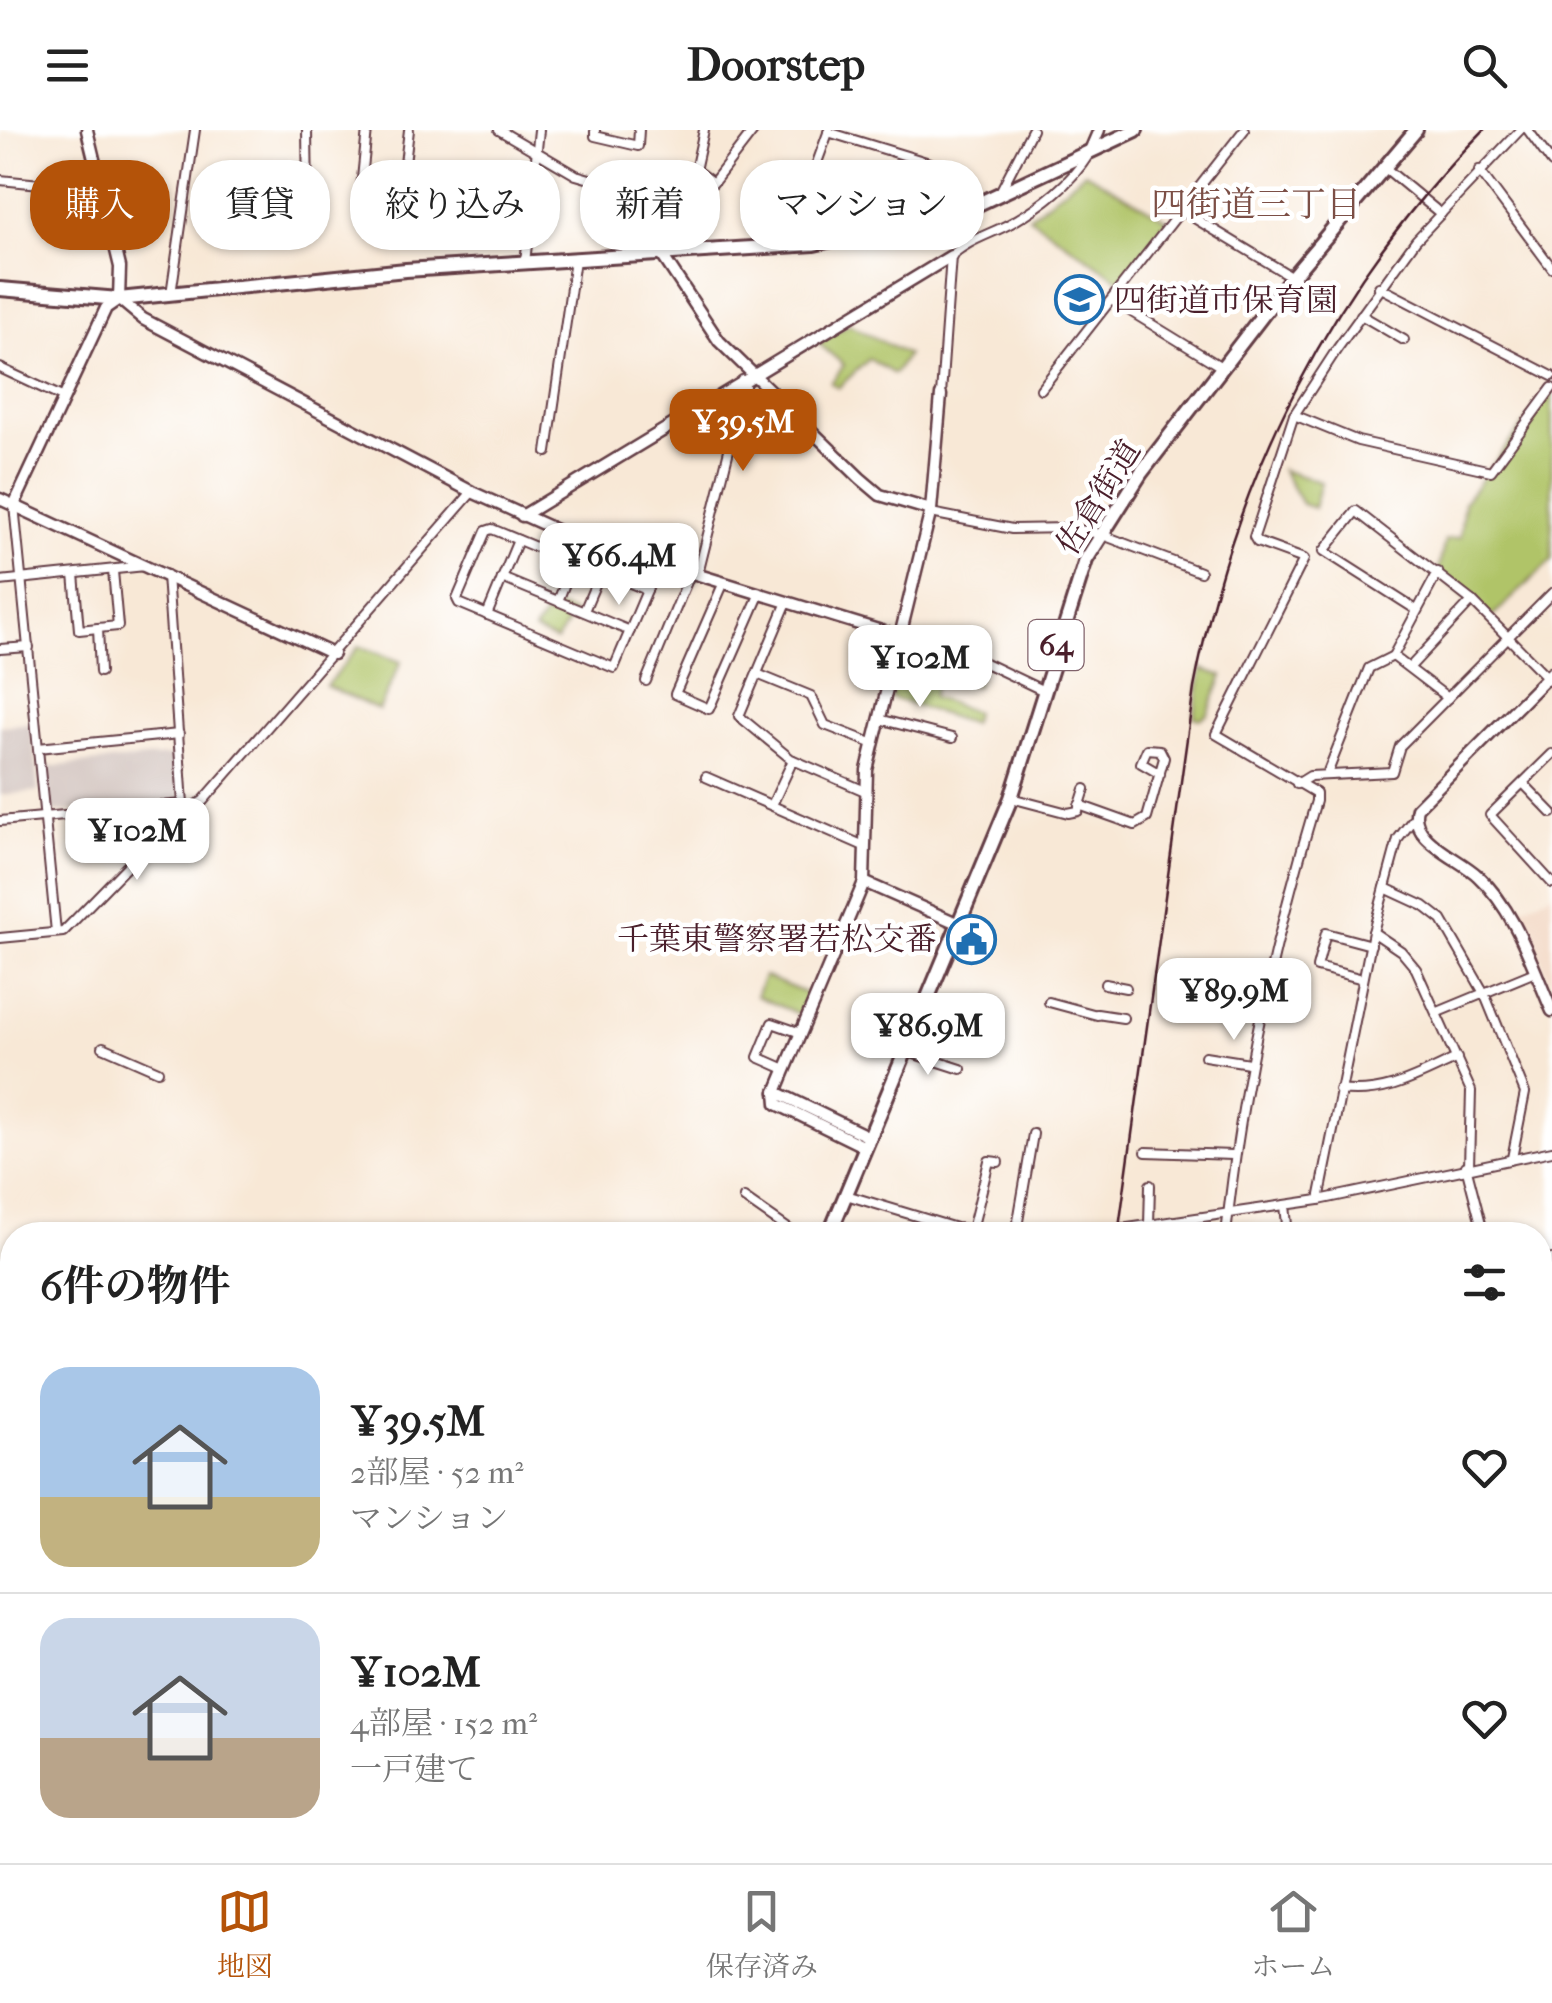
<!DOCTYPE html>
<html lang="ja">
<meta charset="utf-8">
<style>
body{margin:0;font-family:"IM FELL French Canon","Noto Serif JP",serif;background:#f2f2f2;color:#222;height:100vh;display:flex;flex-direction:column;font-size:38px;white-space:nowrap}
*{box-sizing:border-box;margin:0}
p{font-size:32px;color:#767676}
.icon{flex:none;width:55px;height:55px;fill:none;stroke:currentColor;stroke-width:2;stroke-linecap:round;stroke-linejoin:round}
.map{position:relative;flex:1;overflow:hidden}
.panel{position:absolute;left:0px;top:1092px;width:1552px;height:642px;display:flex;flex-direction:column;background:#fff;border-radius:40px 40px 0 0;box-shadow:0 2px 8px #0004}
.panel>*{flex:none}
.hud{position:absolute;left:30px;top:30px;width:1000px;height:90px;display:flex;gap:20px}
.price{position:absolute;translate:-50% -85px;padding:0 22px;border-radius:20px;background:#fff;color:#222;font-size:32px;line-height:65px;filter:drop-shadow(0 2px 5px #0008)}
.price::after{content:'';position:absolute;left:50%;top:60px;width:30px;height:22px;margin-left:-15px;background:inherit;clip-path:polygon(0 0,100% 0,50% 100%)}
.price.active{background:#b45309;color:#fff}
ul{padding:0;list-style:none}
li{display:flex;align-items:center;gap:30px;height:250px;padding:0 40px}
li+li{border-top:2px solid #e0e0e0}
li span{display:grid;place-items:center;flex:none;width:280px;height:200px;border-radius:30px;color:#555}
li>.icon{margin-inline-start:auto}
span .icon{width:120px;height:120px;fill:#fffc;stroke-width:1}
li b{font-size:42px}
h2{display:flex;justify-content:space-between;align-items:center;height:120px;padding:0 40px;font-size:42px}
.chip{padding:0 35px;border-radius:40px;background:#fff;box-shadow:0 2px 8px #0004;font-size:35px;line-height:90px}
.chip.active{background:#b45309;color:#fff}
header{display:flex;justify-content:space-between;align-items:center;height:130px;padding:0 40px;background:#fff;font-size:45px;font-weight:700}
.menu{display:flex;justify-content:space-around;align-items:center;height:140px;border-top:2px solid #e0e0e0;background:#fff;font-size:28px;color:#767676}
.menu a{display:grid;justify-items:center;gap:5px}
.menu .active{color:#b45309}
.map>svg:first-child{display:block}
.built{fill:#f2d4be}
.industrial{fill:#cfc0ba}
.green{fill:#b0c468;stroke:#7d724a;stroke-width:2.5}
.forest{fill:#8caa5c;stroke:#6b6444;stroke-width:2.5}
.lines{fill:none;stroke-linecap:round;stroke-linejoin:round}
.minor-casing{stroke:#643d45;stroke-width:12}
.tertiary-casing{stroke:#643d45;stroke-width:15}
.primary-casing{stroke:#643d45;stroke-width:18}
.minor{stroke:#fff;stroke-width:8}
.tertiary{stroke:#fff;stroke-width:10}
.primary{stroke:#fff;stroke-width:12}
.rail{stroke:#4a1f2b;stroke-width:2.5}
.labels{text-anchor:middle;stroke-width:9;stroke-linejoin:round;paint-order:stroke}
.shield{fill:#fff;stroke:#80626b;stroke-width:2.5}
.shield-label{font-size:30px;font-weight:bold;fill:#4a1f2b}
.poi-label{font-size:32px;fill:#4a1f2b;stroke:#fff;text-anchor:start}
.street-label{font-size:32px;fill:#4a1f2b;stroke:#fff}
.neighbourhood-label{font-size:35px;fill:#7c4f46;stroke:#fff}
</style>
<header><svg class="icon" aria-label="menu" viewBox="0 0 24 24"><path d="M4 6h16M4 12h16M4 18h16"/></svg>Doorstep<svg class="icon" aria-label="search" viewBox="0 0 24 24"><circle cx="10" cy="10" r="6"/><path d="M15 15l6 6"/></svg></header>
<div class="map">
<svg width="1552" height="1733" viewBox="0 0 1552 1733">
<rect width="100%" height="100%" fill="#fff"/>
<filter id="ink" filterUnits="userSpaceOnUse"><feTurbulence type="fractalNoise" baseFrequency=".01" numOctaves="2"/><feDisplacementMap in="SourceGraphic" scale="20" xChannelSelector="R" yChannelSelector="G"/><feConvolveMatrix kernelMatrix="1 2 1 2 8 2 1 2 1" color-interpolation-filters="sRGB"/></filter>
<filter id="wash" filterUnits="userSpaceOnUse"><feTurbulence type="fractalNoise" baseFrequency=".0048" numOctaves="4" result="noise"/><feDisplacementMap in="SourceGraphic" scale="40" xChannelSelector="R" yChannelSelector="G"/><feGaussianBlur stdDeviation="2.25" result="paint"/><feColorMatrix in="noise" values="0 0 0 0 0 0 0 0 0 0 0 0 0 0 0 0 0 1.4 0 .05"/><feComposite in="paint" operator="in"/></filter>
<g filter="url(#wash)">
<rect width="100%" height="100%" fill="#f8e8d6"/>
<polygon class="built" points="1552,763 1552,855 1518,780"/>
<g class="industrial">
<polygon points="32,593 38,661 0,665 0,596"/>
<polygon points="178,625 180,670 50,683 44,637"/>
</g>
<g class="green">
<polygon points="1085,42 1168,90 1121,151 1029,87"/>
<polygon points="849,194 907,225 894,244 869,229 838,258 831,253 844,235 818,213"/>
<polygon points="1552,258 1552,430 1490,489 1438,442 1445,410 1460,407 1464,372"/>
<polygon points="1282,340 1321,352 1314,378 1302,374"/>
<polygon points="551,474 574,483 556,511 534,501"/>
<polygon points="906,511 982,535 976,556 939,545 932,567 975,582 972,594 891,568"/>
<polygon points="359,516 401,532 379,580 326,556"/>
<polygon points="1202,539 1223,546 1208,584 1200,589 1194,587"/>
<polygon points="764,846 810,865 801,885 756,866"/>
</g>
<polygon class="forest" points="1229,1723 1323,1723 1321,1733 1233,1733"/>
</g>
<g filter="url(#ink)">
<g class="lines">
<defs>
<g id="minor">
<polyline points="307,0 308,69"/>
<polyline points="367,0 359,78 400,75 409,0"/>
<polyline points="499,0 576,45 607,54"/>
<polyline points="595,0 595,6 638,16 639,0"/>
<polyline points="1528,0 1552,33"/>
<polyline points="828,2 946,38"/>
<polyline points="1384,37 1441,84"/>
<polyline points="694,39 713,53 754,0"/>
<polyline points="1479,40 1552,138"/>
<polyline points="0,50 101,60"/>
<polyline points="999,64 1032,0"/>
<polyline points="1181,80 1292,147"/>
<polyline points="814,114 810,52 829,0"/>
<polyline points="662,124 659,101 696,36 704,0"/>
<polyline points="525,133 539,0"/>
<polyline points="1379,157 1552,246"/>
<polyline points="171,164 195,0"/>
<polyline points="1112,170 1223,238"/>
<polyline points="1361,185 1404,210"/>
<polyline points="0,238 64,268"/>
<polyline points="1041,259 1244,0"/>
<path d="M941 265 951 126C969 109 992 104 1013 92 1044 74 1070 54 1089 24"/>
<polyline points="1294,285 1358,311 1491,341 1552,258"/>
<polyline points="547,322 575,130"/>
<polyline points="14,375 56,802"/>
<polyline points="931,383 1012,399 1069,398 1100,404 1200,442"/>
<polyline points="574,433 492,399 486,401 457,469 459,473 614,538 659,432"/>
<polyline points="1438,442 1393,526 1448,568"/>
<polyline points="74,444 79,500 98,498"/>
<polyline points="698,444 745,256 742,250"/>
<polyline points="167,445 183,674"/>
<polyline points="502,448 630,501"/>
<polyline points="0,451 145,436"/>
<polyline points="724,452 675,564 709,579 760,463"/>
<polyline points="558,471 582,411"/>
<polyline points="787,472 739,586 791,629 865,661"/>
<polyline points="1415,479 1324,421 1356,381 1472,471 1552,552"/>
<polyline points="584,481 601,441 647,460"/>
<polyline points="487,485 518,410"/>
<polyline points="901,507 981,531 1044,561"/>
<polyline points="0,519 29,517"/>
<polyline points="1411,536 1472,471"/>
<polyline points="100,542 98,498 118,496 113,441"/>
<polyline points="757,544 811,566 825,595 874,614"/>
<polyline points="646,551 691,442"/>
<polyline points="879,589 952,608"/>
<polyline points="38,618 179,604"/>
<polyline points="1552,624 1490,685 1552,753"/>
<polyline points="1327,644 1369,538 1393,526"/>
<polyline points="706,647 864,716"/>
<polyline points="1523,653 1552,683"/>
<polyline points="1297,654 1310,646 1392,642 1400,616 1552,463"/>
<polyline points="1011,668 1068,683 1078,681 1085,659"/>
<polyline points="772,675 793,630"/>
<polyline points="1079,675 1135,695 1147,688 1164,628 1160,620 1147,619 1141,633 1160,644"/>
<polyline points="0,691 183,674"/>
<polyline points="1385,758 1424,776 1442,790 1484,863 1525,963 1512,1028"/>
<polyline points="1373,802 1401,821 1416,839 1471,961 1469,1036"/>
<polyline points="0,808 63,802 179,683 203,671 472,362"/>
<polyline points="1363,849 1317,837 1326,803 1371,815"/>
<polyline points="1105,854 1126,858"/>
<polyline points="1049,872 1097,885"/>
<polyline points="1438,882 1535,842"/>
<polyline points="1097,884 1123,888"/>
<polyline points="103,917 158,941"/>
<polyline points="905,921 961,939"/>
<polyline points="1205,926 1249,933"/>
<polyline points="785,939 758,927 772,893 801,903"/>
<path d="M1339 960C1384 966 1416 947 1457 928"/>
<polyline points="1146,1022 1233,1025"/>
<polyline points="1466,1036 1484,1105"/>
<polyline points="846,1065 956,1098 1016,1103 1114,1100 1319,1070 1552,1021"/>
<polyline points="744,1068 797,1105"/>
<polyline points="1319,1070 1373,802 1398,709 1414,688"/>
<polyline points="1285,1075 1288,1105"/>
<polyline points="1149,1095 1150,1055"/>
<polyline points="972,1100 989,1031 998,1032"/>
<polyline points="1016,1103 1033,1004"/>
<path d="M1226 1105C1241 956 1273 814 1316 671V663L1216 604 1304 429 1257 412 1254 407 1294 285 1337 219 1416 110 1520 0"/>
<polyline points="1540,1141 1552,1129"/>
<polyline points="1540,1311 1546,1308 1552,1316"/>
<polyline points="1540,1446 1552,1438"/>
<polyline points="1540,1533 1552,1553"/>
<polyline points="1540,1590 1552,1587"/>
<polyline points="1540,1713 1552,1711"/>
<polyline points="412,1733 414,1733"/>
<polyline points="517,1733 522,1722"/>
<polyline points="724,1733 731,1722"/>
<polyline points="775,1733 770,1730 775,1722"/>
<polyline points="924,1733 931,1722"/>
<polyline points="974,1733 978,1722"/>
<polyline points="1033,1733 1034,1722"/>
<polyline points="1394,1733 1396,1722"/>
</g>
<g id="tertiary">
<polyline points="87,0 120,137 119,169 143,189 472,362 565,404 901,507"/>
<polyline points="1089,23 1099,0"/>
<polyline points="662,125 719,211 860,348 880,365 931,380"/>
<polyline points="0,369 333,524"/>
<polyline points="14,375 106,178 119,169"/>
<polyline points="522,386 951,126"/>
<path d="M1552 542 1417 678C1408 710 1458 727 1478 746 1516 781 1532 836 1552 881"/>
<polyline points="864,752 959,794"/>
<polyline points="776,962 869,1007"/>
<polyline points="865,1017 777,974 776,962 864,752 867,640 931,380 941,265"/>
<polyline points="1540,1373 1552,1366"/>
<polyline points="1540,1652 1552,1650"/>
<polyline points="952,1722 969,1733"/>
<polyline points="1333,1733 1335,1722"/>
</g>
<g id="primary">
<polyline points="0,159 119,169 406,140 814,114 961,82 1136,0"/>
<polyline points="829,1105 1011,668 1086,430 1141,343 1292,147 1416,0"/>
<polyline points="606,1733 607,1722"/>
</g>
</defs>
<use href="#minor" class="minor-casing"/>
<use href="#tertiary" class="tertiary-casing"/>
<use href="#primary" class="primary-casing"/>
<use href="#minor" class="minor"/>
<use href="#tertiary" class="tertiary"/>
<use href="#primary" class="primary"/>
<g class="rail">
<path d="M1118 1105 1194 558C1234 347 1332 153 1484 0"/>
<polyline points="1026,1733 1028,1722"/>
</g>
</g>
</g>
<defs>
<symbol id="school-ring" viewBox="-11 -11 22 22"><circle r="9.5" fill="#fff" stroke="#1f6fb2" stroke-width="1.5"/><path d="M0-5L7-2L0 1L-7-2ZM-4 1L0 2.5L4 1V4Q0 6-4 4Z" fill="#1f6fb2"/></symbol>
<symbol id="civic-ring" viewBox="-11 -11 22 22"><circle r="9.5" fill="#fff" stroke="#1f6fb2" stroke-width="1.5"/><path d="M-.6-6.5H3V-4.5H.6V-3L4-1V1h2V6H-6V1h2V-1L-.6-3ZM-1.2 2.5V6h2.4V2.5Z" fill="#1f6fb2"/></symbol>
</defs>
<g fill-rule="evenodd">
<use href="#school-ring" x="1052" y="142" width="55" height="55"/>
<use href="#civic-ring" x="944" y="782" width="55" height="55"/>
</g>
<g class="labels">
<rect class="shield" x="1028.5" y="490" width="55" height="50" rx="8"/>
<g class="shield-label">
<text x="1056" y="525">64</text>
</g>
<g class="poi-label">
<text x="1114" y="181">四街道市保育園</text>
<text x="937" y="820" text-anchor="end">千葉東警察署若松交番</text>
</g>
<g class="street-label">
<text transform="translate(1098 367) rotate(-58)" y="11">佐倉街道</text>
</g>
<g class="neighbourhood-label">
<text x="1256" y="86">四街道三丁目</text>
</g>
</g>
</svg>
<b class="price active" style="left:743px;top:344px">¥39.5M</b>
<b class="price" style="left:619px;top:478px">¥66.4M</b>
<b class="price" style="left:920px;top:580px">¥102M</b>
<b class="price" style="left:137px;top:753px">¥102M</b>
<b class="price" style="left:1234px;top:913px">¥89.9M</b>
<b class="price" style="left:928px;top:948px">¥86.9M</b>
<div class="hud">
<a class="chip active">購入</a>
<a class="chip">賃貸</a>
<a class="chip">絞り込み</a>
<a class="chip">新着</a>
<a class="chip">マンション</a>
</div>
<section class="panel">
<h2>6件の物件<svg class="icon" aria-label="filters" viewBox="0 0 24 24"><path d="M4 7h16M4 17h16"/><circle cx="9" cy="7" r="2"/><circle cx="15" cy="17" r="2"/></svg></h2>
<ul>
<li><span style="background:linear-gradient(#a9c7e8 65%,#c2b280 0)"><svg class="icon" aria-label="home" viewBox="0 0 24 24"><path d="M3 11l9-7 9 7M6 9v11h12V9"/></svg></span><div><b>¥39.5M</b><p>2部屋 · 52 m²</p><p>マンション</p></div><svg class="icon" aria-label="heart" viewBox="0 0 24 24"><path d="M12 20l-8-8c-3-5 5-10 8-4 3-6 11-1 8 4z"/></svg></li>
<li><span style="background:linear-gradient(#c9d6e8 60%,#b9a48a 0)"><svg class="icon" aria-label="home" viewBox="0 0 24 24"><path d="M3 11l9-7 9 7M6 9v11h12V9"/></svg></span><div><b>¥102M</b><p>4部屋 · 152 m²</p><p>一戸建て</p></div><svg class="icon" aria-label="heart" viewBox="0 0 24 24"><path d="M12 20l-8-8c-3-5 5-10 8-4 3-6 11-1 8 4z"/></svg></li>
</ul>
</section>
</div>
<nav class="menu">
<a class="active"><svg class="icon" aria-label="map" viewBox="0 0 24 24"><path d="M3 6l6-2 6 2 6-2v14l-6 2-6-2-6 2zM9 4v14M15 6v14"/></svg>地図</a>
<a><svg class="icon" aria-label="saved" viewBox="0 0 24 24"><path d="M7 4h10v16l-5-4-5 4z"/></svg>保存済み</a>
<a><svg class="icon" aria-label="home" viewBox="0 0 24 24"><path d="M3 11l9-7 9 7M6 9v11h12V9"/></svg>ホーム</a>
</nav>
